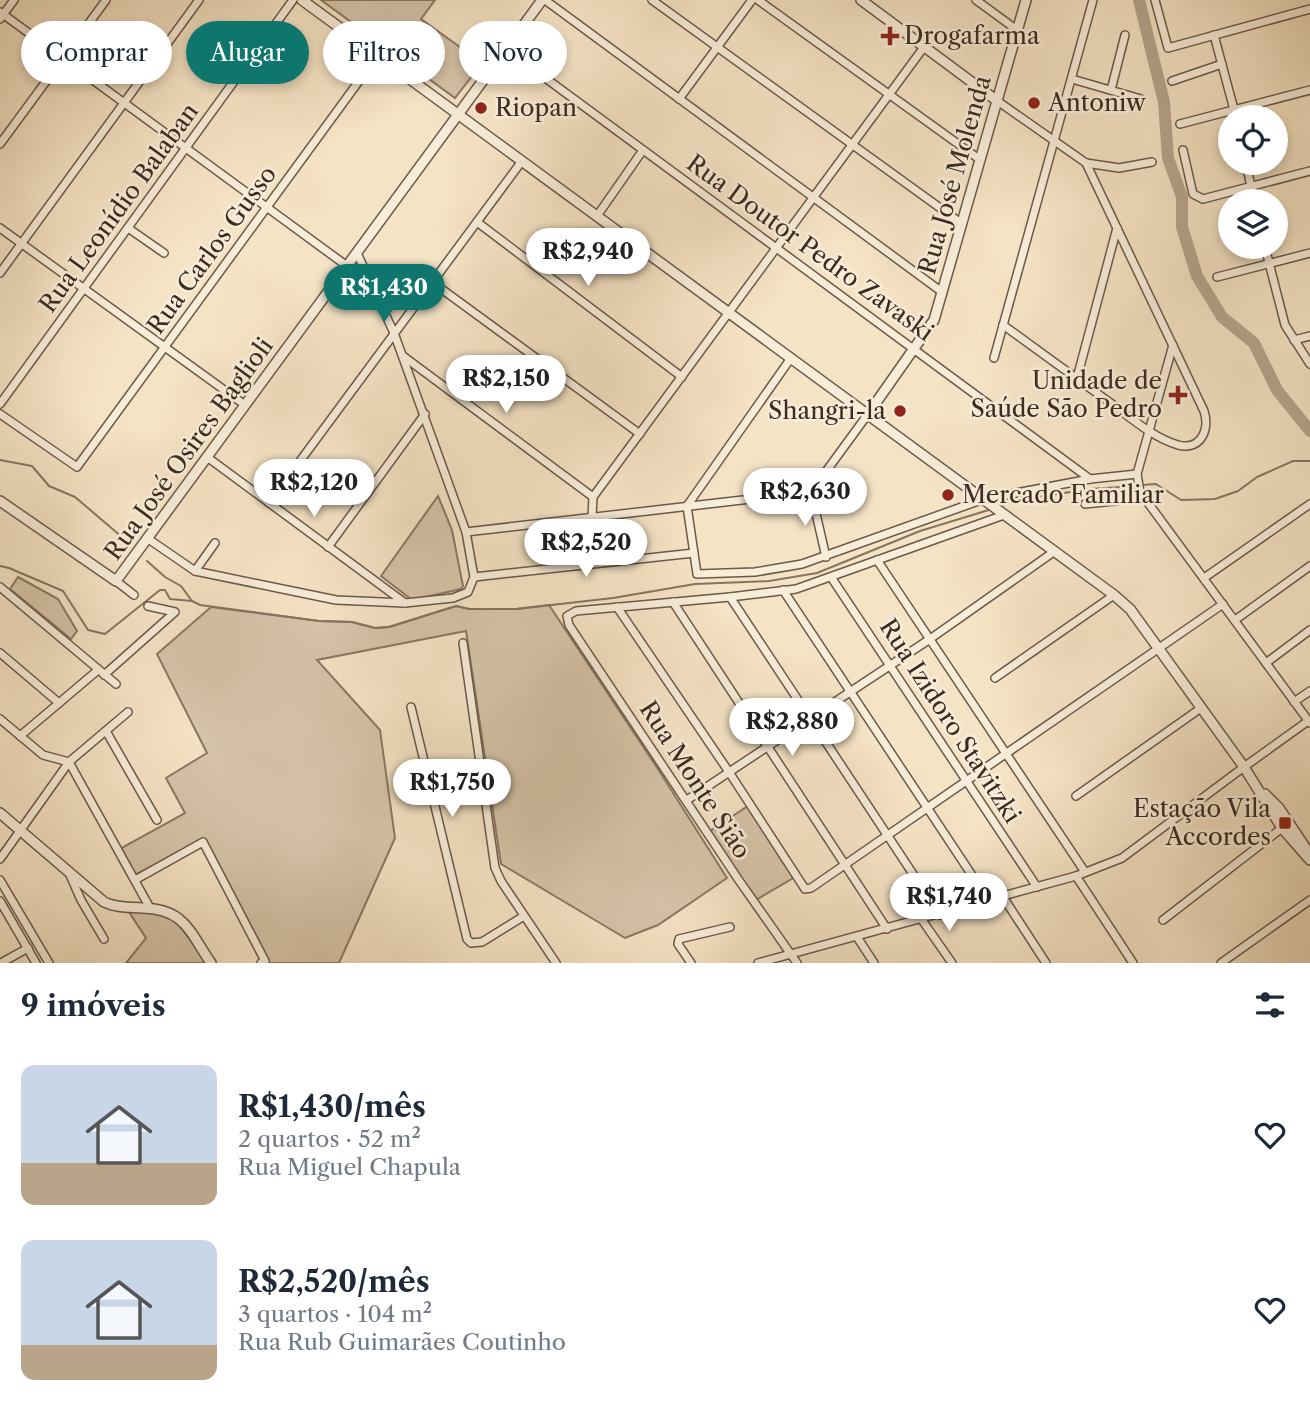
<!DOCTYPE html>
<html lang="pt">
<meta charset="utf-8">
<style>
body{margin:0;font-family:"Libre Caslon Text",serif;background:#f6f6f7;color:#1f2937;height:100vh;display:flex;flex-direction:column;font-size:26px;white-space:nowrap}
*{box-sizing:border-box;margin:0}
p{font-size:23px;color:#747a83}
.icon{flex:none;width:38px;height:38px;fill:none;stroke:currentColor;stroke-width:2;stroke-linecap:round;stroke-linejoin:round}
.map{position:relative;height:963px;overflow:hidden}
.sheet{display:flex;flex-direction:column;background:#fff;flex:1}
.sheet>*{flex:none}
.banner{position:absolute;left:21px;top:21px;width:700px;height:63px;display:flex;gap:14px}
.fabs{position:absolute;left:1218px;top:105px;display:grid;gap:14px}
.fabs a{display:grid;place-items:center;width:70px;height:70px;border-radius:50%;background:#fff;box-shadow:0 4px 10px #0003;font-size:35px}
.price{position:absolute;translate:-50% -60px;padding:0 16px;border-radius:24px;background:#fff;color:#222;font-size:23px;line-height:46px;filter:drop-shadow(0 2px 4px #0008)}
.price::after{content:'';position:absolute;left:50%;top:42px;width:21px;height:16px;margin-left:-10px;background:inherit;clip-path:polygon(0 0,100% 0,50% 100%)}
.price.on{background:#0f766e;color:#fff}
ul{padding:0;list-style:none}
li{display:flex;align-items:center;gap:21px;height:175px;padding:0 21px}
li span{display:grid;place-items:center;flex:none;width:196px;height:140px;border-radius:14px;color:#555}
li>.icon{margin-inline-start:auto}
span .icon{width:84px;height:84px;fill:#fffc;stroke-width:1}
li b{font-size:30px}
h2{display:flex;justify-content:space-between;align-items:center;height:84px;padding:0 21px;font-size:30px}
.tag{padding:0 24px;border-radius:32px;background:#fff;box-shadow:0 4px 10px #0003;font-size:24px;line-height:63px}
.tag.on{background:#0f766e;color:#fff}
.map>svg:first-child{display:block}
.green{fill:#d6c4a9;stroke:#8a7864;stroke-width:2}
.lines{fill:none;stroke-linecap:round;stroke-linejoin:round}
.stream{stroke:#867461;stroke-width:2}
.river{stroke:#b6a48d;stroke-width:12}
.minor-casing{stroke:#6b5949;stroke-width:10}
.tertiary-casing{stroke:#6b5949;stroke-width:12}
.minor{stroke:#f8edd9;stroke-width:7}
.tertiary{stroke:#f8edd9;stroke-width:9}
.poi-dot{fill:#8f2418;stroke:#f8edd9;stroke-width:2.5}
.labels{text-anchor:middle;stroke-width:5;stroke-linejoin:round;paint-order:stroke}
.poi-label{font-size:24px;fill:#3d2b20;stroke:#f8edd9;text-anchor:start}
.street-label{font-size:24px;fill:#3d2b20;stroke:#f8edd9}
</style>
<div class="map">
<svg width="1310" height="963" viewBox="0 0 1310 963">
<rect width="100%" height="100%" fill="#f5e3c5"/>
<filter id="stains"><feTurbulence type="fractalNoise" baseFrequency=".00286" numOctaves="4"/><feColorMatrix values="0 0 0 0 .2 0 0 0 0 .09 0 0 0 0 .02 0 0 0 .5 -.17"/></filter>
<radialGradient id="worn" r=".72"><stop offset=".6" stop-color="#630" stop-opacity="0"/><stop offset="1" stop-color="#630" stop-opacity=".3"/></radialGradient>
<g class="green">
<polygon points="321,0 435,0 421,19 482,63 455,98"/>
<polygon points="438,496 452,530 463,586 461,589 412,600 381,576"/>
<polygon points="18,577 58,599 77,631 71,639 10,589"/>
<polygon points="549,605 656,766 727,878 658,925 625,938 501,864 466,631 317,660 380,730 395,838 339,963 261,963 265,961 201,840 135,875 120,849 185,813 166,778 207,753 157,654 211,607 319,621 352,622 375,628 389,627 456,606 469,609 516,609"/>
<polygon points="748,806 795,877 756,900 710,831"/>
<path d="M127 909C174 911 184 924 207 963H126L146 938Z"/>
</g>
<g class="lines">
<g class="stream">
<polyline points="0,460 32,466 49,486 75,497 129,543"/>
<polyline points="1142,485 1156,484 1181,500 1215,499 1238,491 1257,477 1293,461 1310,461"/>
<polyline points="1000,506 1012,501 1090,489 1137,486"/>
<polyline points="147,561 165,577 181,586 192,601"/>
<polyline points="0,566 9,568 63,591 88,630 105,634 160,590 165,590 170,599 192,601 200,605 319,621 352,622 375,628 389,627 456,606 469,609 516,609 613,598 695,584 769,581 817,573 920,531 992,509"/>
</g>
<polyline class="river" points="1139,0 1164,102 1168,158 1182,197 1182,227 1197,276 1222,317 1254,343 1277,390 1310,431"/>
<defs>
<g id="minor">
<polyline points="545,0 942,292"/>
<polyline points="652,0 961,223"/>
<polyline points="758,0 979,159"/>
<polyline points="976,0 1017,30"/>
<polyline points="1155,0 1168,48 1310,9"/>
<polyline points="0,12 347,266"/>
<polyline points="0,19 14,0"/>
<polyline points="1214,35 1236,117"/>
<polyline points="506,49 1090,479"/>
<polyline points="1072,79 1141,99"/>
<polyline points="1172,81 1222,64"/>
<polyline points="1111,90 1125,35"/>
<polyline points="679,99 752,0"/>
<polyline points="996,100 1086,163 1119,168 1152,162"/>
<polyline points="1180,124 1310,90"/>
<polyline points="0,144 106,0"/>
<polyline points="1183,150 1193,194 1203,199 1310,171"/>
<polyline points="1246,163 1254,201"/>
<polyline points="597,216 643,150"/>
<polyline points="477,222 682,377"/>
<polyline points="0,228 245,405"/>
<polyline points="128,228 164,253"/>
<polyline points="1265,247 1285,325 1310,364"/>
<polyline points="0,273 199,0"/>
<polyline points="1217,277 1310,253"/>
<polyline points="432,282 640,434"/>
<path d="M1003 325C1037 350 1071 374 1105 399 1128 415 1151 437 1178 445 1201 451 1210 429 1204 411L1086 163"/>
<polyline points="1294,340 1310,336"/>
<polyline points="1173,345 1137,474 1140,492 1310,723"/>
<polyline points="403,356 593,497"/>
<polyline points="791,358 687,506 697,574 755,572 802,564 984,499 1090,479 1137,474"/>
<polyline points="994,358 1093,0"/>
<polyline points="1077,378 1117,228"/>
<polyline points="0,404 293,0"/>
<polyline points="0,414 77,467 378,55"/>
<polyline points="207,457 405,603"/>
<polyline points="269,503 522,161"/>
<polyline points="1085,504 1143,498"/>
<polyline points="592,517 593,497 924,47"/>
<polyline points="466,532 811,492"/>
<polyline points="147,538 195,571 336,600 405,603 453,598 468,592 474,577 466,532 394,333 357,253"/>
<polyline points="328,547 425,414"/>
<polyline points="826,557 811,492 868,414"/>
<polyline points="877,560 1085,872"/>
<polyline points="195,571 215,543"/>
<polyline points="474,577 694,553"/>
<polyline points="831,577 1037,887"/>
<polyline points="1204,578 1310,504"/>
<polyline points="116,581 134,595"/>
<polyline points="0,587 116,684"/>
<polyline points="783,590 989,901"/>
<polyline points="730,597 940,915"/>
<polyline points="673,602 887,929"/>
<polyline points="617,607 729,772 805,889 811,888 1223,604"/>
<polyline points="1235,620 1310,566"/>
<polyline points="463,643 495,868 501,881 556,963"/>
<polyline points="0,653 59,703"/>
<polyline points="1266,663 1310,630"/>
<polyline points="104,675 175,612 148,606"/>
<polyline points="995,678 1114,595"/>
<polyline points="1294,702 1310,691"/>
<polyline points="411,707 467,939 471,943 482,942 524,916"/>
<polyline points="0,719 43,755 69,762 150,908"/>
<polyline points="106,731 157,820"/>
<polyline points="20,736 98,670"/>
<polyline points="1076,796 1201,708"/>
<polyline points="687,800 930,639 1055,551"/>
<polyline points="0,859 69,762 128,712"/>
<polyline points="70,875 81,900 104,939"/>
<polyline points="1076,876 1133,963"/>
<polyline points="0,880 49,963"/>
<polyline points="135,880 203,842 265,961 261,963"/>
<polyline points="1003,897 1046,963"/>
<polyline points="0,901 36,963"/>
<polyline points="922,920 952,963"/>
<polyline points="1163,920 1282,828"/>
<polyline points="857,937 874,963"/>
<polyline points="1,963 28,948"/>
<polyline points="691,963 678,944 679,939 730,927"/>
<polyline points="758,963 1076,876 1122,858 1244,767 1308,721"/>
<polyline points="797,963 738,879 569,625 567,616 576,611 730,597 796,589 1004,515"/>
<polyline points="1221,963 1310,900"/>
</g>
<g id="tertiary">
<polyline points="302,0 1114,595 1130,609 1244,767 1282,828 1310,860"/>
<polyline points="861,0 996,100"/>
<polyline points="868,414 934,320 1026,0"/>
<polyline points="0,501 116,581 542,0"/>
<polyline points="1265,794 1279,808 1307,850"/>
<path d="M0 813 104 902C116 908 129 907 142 908 185 909 189 931 211 963"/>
</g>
</defs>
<use href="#minor" class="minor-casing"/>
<use href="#tertiary" class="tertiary-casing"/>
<use href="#minor" class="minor"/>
<use href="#tertiary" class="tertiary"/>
</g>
<g class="poi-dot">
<path d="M886.5 25.5h7v7h7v7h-7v7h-7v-7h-7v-7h7z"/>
<circle cx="1034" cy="103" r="7"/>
<circle cx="481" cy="108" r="7"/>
<path d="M1174.5 384.5h7v7h7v7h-7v7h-7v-7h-7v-7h7z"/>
<circle cx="900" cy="411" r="7"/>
<circle cx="948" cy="495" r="7"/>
<rect x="1278" y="816" width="14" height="14" rx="3.5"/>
</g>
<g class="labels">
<g class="poi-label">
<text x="904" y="44">Drogafarma</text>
<text x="1048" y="111">Antoniw</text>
<text x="495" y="116">Riopan</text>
<text x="1162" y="389" text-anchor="end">Unidade de<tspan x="1162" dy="28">Saúde São Pedro</tspan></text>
<text x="886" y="419" text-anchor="end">Shangri-la</text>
<text x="962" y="503">Mercado Familiar</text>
<text x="1271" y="817" text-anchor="end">Estação Vila<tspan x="1271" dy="28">Accordes</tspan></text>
</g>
<g class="street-label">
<text transform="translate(955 175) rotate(-74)" y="8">Rua José Molenda</text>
<text transform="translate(119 208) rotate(-54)" y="8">Rua Leonídio Balaban</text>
<text transform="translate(810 248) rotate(36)" y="8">Rua Doutor Pedro Zavaski</text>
<text transform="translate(212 250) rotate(-54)" y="8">Rua Carlos Gusso</text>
<text transform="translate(189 449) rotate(-54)" y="8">Rua José Osires Baglioli</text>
<text transform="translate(950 721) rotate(57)" y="8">Rua Izidoro Stavitzki</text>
<text transform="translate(695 780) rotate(57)" y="8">Rua Monte Sião</text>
</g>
</g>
<rect width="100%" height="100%" filter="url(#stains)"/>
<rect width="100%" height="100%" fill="url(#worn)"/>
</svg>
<div class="fabs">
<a><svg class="icon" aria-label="locate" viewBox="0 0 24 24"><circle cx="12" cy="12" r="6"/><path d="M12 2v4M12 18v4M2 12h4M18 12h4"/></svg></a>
<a><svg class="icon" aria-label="layers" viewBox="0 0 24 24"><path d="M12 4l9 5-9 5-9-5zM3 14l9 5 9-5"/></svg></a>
</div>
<b class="price" style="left:588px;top:288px">R$2,940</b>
<b class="price on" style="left:384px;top:324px">R$1,430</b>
<b class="price" style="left:506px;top:415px">R$2,150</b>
<b class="price" style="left:314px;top:519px">R$2,120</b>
<b class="price" style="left:805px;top:528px">R$2,630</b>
<b class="price" style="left:586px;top:579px">R$2,520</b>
<b class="price" style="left:792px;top:758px">R$2,880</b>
<b class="price" style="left:452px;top:819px">R$1,750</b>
<b class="price" style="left:949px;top:933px">R$1,740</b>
<div class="banner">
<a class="tag">Comprar</a>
<a class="tag on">Alugar</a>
<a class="tag">Filtros</a>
<a class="tag">Novo</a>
</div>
</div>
<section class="sheet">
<h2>9 imóveis<svg class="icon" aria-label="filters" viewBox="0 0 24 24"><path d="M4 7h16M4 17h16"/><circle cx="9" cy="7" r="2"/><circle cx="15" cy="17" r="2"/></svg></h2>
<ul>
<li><span style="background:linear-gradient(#c9d6e8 70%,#b9a48a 0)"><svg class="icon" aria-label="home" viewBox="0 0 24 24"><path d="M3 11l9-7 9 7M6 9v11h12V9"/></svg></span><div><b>R$1,430/mês</b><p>2 quartos · 52 m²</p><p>Rua Miguel Chapula</p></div><svg class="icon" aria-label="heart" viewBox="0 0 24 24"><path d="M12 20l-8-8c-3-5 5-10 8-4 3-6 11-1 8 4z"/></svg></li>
<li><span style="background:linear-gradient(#c9d6e8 75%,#b9a48a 0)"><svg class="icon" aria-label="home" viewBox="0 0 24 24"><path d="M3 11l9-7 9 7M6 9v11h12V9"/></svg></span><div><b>R$2,520/mês</b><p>3 quartos · 104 m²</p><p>Rua Rub Guimarães Coutinho</p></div><svg class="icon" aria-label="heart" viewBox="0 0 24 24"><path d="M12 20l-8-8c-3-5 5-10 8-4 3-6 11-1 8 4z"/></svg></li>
</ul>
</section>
